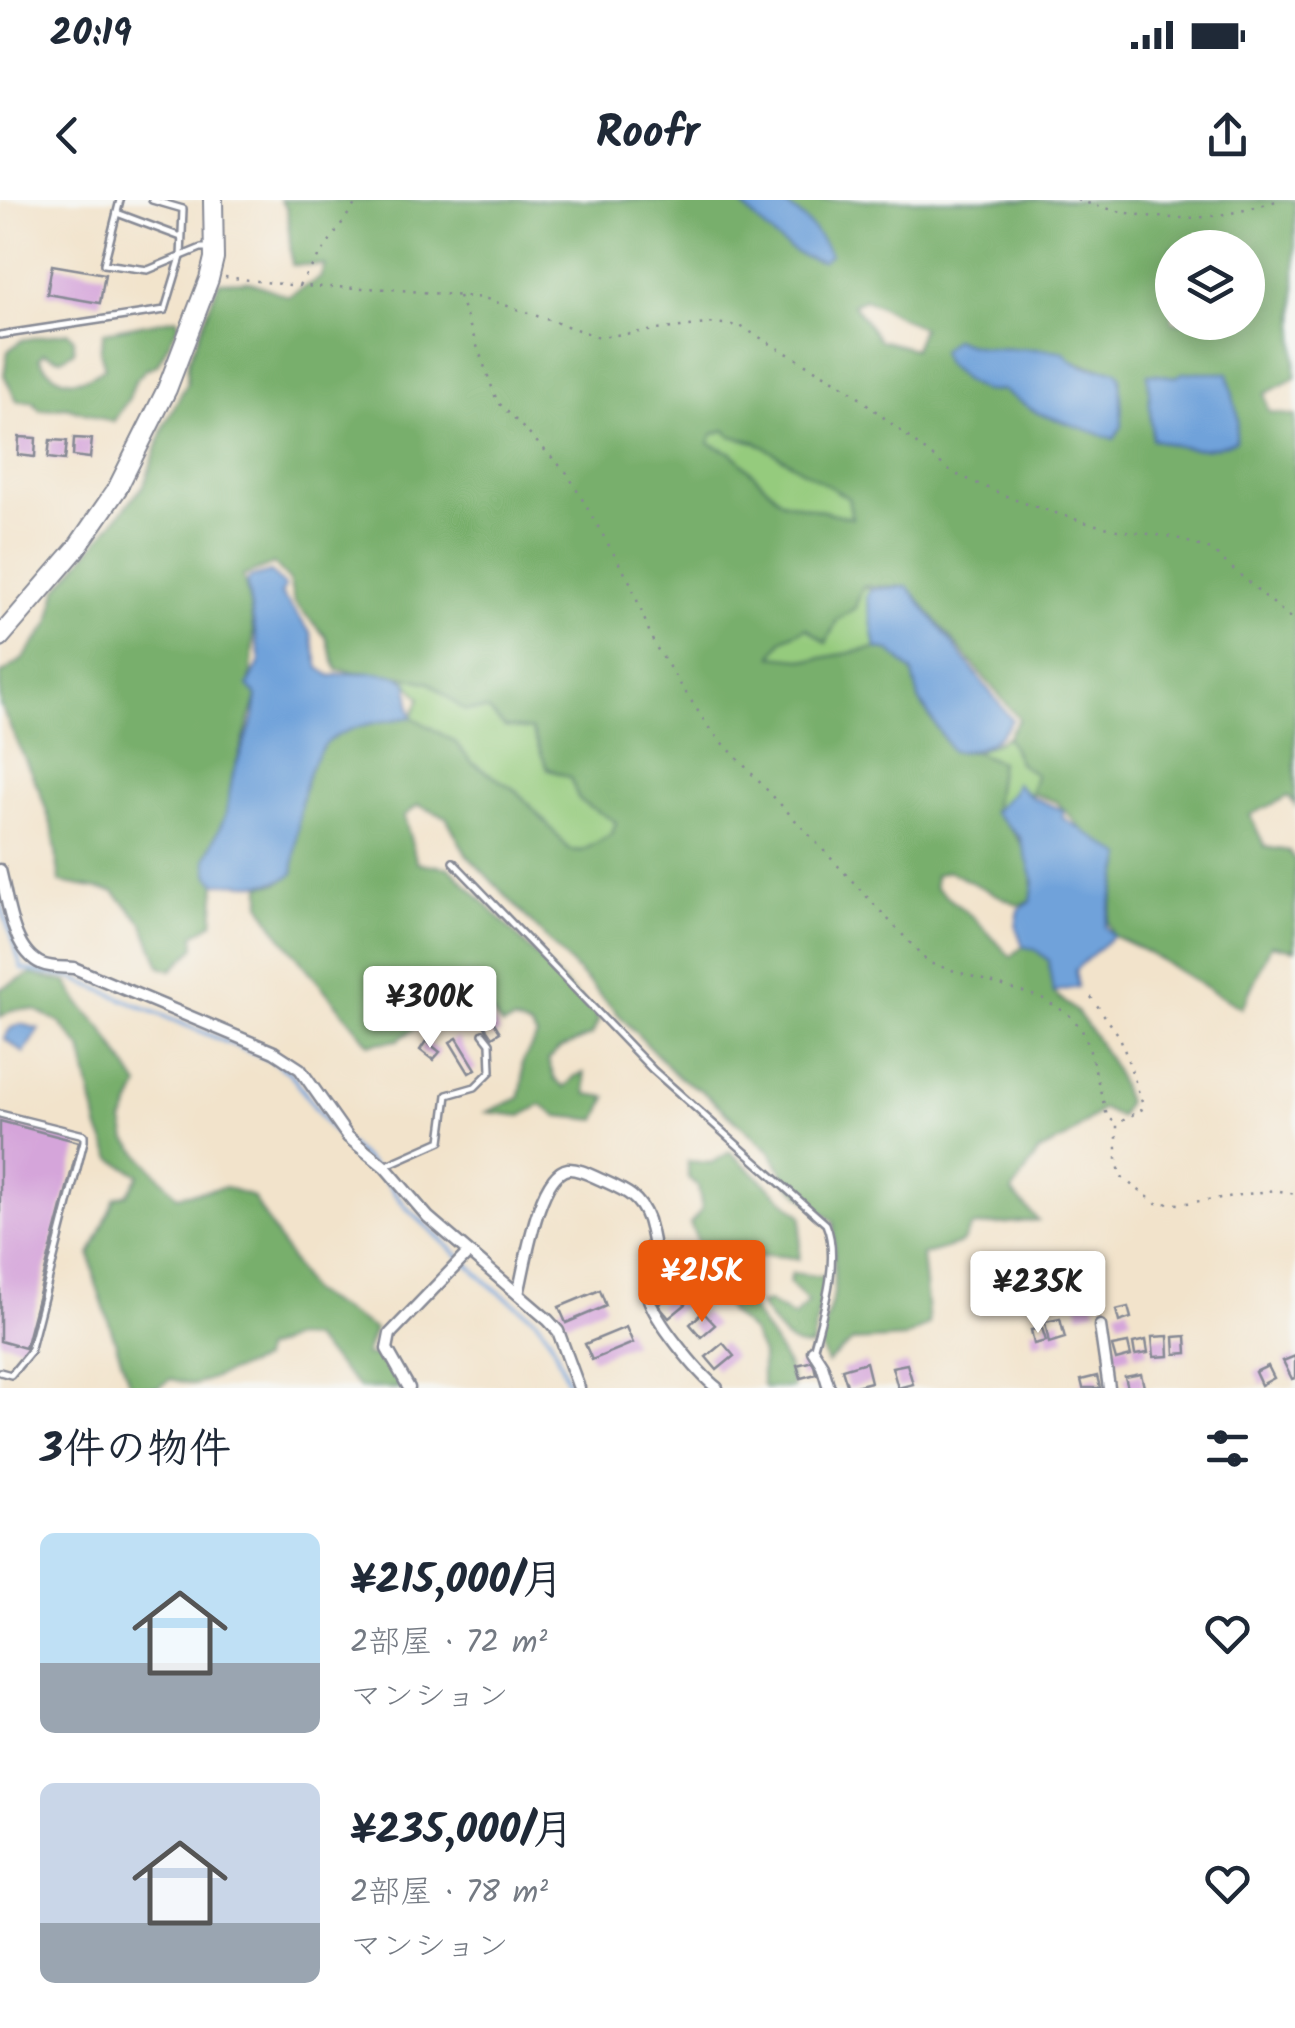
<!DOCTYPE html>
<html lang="ja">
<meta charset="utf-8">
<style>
body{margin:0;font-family:Kalam,"Klee One",sans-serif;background:#f6f6f7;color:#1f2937;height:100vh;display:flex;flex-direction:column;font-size:38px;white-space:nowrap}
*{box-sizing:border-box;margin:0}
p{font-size:32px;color:#747a83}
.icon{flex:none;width:55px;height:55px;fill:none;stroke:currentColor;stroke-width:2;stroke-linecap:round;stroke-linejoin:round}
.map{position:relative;height:1188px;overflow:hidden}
.drawer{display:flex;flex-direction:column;background:#fff;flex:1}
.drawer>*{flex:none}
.buttons{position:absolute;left:1155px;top:30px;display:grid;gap:20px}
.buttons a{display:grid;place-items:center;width:110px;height:110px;border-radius:50%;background:#fff;box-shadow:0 5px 25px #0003;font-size:50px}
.price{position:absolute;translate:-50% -85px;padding:0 22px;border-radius:10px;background:#fff;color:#222;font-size:32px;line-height:65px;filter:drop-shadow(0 2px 5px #0008)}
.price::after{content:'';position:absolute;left:50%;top:60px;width:30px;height:22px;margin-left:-15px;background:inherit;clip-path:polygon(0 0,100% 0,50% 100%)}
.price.on{background:#ea580c;color:#fff}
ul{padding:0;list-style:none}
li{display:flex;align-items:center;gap:30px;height:250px;padding:0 40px}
li span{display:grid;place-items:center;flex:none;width:280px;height:200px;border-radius:15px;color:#555}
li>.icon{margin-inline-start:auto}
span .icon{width:120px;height:120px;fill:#fffc;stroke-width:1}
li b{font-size:42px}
h2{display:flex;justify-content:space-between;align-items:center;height:120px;padding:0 40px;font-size:42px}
.status{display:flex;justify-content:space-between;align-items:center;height:70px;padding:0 50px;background:#fff;direction:ltr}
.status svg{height:28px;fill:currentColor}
header{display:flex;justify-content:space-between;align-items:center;height:130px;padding:0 40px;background:#fff;font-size:45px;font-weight:700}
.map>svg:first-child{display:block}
.green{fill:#95cb7d;stroke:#587d6e;stroke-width:2.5}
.forest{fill:#78af6c;stroke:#4a6f65;stroke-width:2.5;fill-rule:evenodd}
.water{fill:#6fa2da;stroke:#45689c;stroke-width:2.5}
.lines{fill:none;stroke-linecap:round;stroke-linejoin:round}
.stream{stroke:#6fa2da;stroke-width:4}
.building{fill:#d5a5da}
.service-casing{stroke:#868994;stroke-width:10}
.minor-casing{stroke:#868994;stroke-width:15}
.trunk-casing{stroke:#868994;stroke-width:22}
.path{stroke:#868994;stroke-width:2.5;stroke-dasharray:2.5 8;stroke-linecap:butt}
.service{stroke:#fff;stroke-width:5}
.minor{stroke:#fff;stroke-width:10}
.trunk{stroke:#fff;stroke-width:18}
</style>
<div class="status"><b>20:19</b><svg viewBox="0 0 49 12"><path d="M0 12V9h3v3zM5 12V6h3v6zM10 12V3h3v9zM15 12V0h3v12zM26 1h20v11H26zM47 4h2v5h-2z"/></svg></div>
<header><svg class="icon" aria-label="back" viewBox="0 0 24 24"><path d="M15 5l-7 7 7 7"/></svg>Roofr<svg class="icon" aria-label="share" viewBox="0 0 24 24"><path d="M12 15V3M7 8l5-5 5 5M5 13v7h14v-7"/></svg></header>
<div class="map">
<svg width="1295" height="1188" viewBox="0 0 1295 1188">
<rect width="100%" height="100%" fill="#f6f6f2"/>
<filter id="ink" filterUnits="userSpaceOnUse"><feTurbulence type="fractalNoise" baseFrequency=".01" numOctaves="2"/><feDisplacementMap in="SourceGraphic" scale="20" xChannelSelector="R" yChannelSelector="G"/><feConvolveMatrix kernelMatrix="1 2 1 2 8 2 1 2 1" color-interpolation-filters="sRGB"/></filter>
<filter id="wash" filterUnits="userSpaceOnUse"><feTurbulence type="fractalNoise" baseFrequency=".0048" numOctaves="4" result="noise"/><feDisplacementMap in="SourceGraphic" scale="40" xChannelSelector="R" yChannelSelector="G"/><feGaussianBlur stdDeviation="2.25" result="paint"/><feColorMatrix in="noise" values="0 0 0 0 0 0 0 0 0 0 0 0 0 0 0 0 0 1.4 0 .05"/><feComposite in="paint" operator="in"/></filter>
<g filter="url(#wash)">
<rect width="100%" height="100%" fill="#f2e3cb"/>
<g class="green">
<polygon points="725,229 731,236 756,242 849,298 852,319 781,301 732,253 708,243 713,234"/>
<polygon points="862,386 871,389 867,396 876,448 811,460 771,457 783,439 807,427 826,443 837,420 855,408"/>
<polygon points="402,476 430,483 464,510 488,510 505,527 532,530 547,568 570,578 579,600 616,622 612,634 582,651 570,650 517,591 472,563 455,542 412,517 420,498"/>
<polygon points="1007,537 1020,564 1036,575 1031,597 1022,590 1012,593 993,612 1000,562 975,552"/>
</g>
<g class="forest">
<path d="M280 0H737C762 24 788 57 823 61L829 55C819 30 797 12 774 0H1295V178L1265 194 1269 212 1295 216V605L1289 596 1250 615 1265 647 1289 651 1295 661V750L1271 745 1242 808C1198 785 1159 755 1113 736L1108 722 1123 656 1086 634 1057 602 1031 593 1036 575 1020 564 1007 537 1019 519 908 387 863 386 855 408 837 420 826 443 807 428 783 439 772 456 811 460 876 448 891 451 913 473 919 500 952 551 975 552 1000 562 993 612C1023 639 1038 660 1031 702L1018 705 948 671 935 675V687L975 719 1011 757 1023 746 1036 750 1048 760 1053 792 1078 813 1095 837 1116 872 1127 902 1120 917 1102 909 1067 938 1039 951 1012 992 1038 1020 971 1027 962 1043 922 1055 929 1124 905 1138 853 1141 827 1163 819 1144 834 1094V1022L791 987 770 951 702 891 678 877 466 654 446 617 418 605 404 616 417 663 450 668 599 819 592 835 558 850 548 860 555 880 564 888 575 876 584 873 587 894 607 897 597 920 558 916 541 905 521 916 487 912 519 898 523 881 522 863 537 836 531 828 514 821 502 826 483 801V791L470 790 398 840 369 844 279 734 261 705V686L278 683 293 674C298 634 297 559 336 536 359 523 386 521 412 517L455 542 472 563 517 591 570 650 582 651 612 634 616 622 579 600 570 578 547 568 532 530 505 527 488 510H464L430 483 402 476 337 470 326 437 294 402 289 380 274 364 243 376C254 414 256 446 249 486L257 496 233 574 226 614 206 658 209 676 216 683 213 723 194 735 195 747 172 770 160 766 143 723 114 692 60 682 53 630 40 592 0 505V475L23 459 50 423 57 390 144 285 165 224 187 183 188 163 219 82 248 81 288 96 320 78 325 65H292L287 9ZM1172 48H1248V122H1172ZM865 99 922 128 914 149 879 140 853 104ZM954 140C978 151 1005 147 1031 152 1061 157 1086 167 1116 171L1120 176 1122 226 1115 238 1038 213 1002 190H984L964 180 946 163ZM1149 174 1176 177 1152 239ZM725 230 731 236 756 242 848 298 852 318 781 301 732 253 709 243 713 234Z"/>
<path d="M177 118 179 124 157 165 146 169 135 181 129 198 113 222 66 207 40 210 33 201H17L4 175 8 151 22 140 68 132 73 138 74 151 61 159 44 153 39 158C56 186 80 186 105 168L100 151 104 132Z"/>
<polygon points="31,774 67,782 80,804 102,828 139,886 123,922 127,940 177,996 226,987 253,997 310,1091 374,1129 365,1155 387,1157 400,1188 360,1188 312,1139 293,1138 263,1150 262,1160 194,1185 171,1179 157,1188 128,1188 129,1182 96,1084 90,1055 115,998 128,994 139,975 112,959 99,930 81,848 59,822 35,810 14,809 0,817 0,789"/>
<path d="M730 952 802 1016 799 1059C777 1055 762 1053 741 1063 736 1114 789 1142 793 1188H765L762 1184V1154L752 1132 729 1112 690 1024 702 1009 698 986 688 978V961L711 963Z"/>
<path d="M792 1073 825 1077 812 1146C786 1151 773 1122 759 1104L768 1102 794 1117 808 1102 789 1082Z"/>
</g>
<g class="water">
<path d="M737 0C748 0 760 0 771 0 795 4 820 34 830 55L823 61C789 59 761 23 737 0Z"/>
<path d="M954 139C990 156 1028 144 1064 152 1074 170 1097 168 1116 171L1120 176 1122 226 1114 239 1038 213 1002 190 984 191 964 180 946 163 941 151Z"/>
<path d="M1183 173H1228L1238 219 1235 241C1201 254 1186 249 1152 239L1148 174 1176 177Z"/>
<path d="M271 372 285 387 281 394 311 433 319 468 331 476C345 473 402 468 408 485 410 492 408 506 412 517 386 521 359 523 336 536 297 559 298 634 293 674 267 690 244 682 216 683L209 676 206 659 226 614 233 574 254 518 257 496 248 486 260 461 247 384 249 378Z"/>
<path d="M908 387 1012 520C997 543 978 553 952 551L919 499 913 473 891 451 876 448 867 396 871 389Z"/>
<polygon points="1016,583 1031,597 1063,610 1063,618 1123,656 1105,727 1113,736 1075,770 1078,787 1053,792 1048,760 1036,750 1023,746 1016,727 1019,709 1031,702 1034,682 1020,637 993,612 1012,593"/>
<polygon points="21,824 39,829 24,853 4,838 11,828"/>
</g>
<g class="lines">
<polyline class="stream" points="0,702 22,769 70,777 274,862 290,873 330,928 378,971 406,1007 492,1087 537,1120 551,1140 570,1188"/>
</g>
<g id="blocks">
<g class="building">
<polygon points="52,65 105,74 100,103 47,94"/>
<polygon points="19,237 36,238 35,257 18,255"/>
<polygon points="74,238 92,239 90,258 73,256"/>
<polygon points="50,240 67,241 65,260 48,258"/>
<polygon points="466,795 474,806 457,817 449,806"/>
<polygon points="486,810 500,832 492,837 477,815"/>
<polygon points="457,838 476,869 469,873 450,842"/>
<polygon points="426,841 440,852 433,860 420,850"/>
<polygon points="0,921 79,942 25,1148 0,1141"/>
<polygon points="600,1090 606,1106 566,1123 559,1107"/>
<polygon points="675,1091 686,1104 669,1118 658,1105"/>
<polygon points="1092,1097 1096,1110 1080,1114 1077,1101"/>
<polygon points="1128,1107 1131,1118 1119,1122 1116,1110"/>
<polygon points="703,1112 715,1125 701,1137 690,1124"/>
<polygon points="1060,1119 1065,1138 1049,1143 1045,1122"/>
<polygon points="626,1127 633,1143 592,1160 585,1144"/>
<polygon points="1042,1128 1046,1141 1034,1144 1031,1130"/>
<polygon points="1168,1136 1169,1156 1154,1157 1152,1137"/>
<polygon points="1186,1136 1187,1153 1175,1154 1174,1137"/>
<polygon points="1146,1140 1148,1153 1135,1155 1133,1143"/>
<polygon points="723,1143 734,1156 717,1170 706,1157"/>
<polygon points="1128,1143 1131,1156 1116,1160 1112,1146"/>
<polygon points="1295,1156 1295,1178 1292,1179 1283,1161"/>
<polygon points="813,1161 816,1174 801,1178 797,1165"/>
<polygon points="866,1162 871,1182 848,1188 842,1169"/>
<polygon points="907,1164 913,1184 898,1188 892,1167"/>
<polygon points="1268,1166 1274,1178 1261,1185 1255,1172"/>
<polygon points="1141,1174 1144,1187 1128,1188 1125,1177"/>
<polygon points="1097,1176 1100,1188 1083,1188 1081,1180"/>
</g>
</g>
</g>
<g filter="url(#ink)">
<use href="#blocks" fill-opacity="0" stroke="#868994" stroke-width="2.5"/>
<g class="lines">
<defs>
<g id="service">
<polyline points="120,0 104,64 148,70 201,48 211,48"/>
<polyline points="117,13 181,37"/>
<polyline points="0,135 165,110 181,57 183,9 152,0"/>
<path d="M453 662 653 870 826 1024C841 1059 822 1116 813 1151"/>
<polyline points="0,914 84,935 84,941 30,1152 11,1175 0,1172"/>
<polyline points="387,965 441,941 447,895 475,887 491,871 490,843 483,834"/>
</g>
<g id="minor">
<path d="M0 670C8 699 11 750 42 764 51 768 63 767 74 768L274 852 300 869 348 937 385 967 428 1017 548 1120 558 1131 579 1188"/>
<path d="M518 1094C525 1067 538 974 568 969 579 968 594 977 604 981 626 991 640 997 648 1020 652 1034 656 1052 654 1066 652 1076 645 1086 648 1096 654 1120 698 1173 717 1188"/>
<polyline points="1100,1126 1109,1188"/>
<polyline points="813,1151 822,1165 829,1188"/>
<polyline points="409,1188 387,1149 390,1134 467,1054"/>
</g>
<polyline id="trunk" points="0,437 75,350 117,289 167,189 209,79 214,58 213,0"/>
</defs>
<use href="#service" class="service-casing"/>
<use href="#minor" class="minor-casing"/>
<use href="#trunk" class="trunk-casing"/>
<g class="path">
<path d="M1077 0C1151 23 1205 25 1279 0"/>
<polyline points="225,77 298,86 391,89 484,98 599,137 715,123 740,126 847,188 953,273 1018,301 1084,322 1117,330 1174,337 1211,350 1295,422"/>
<polyline points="299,85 358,0"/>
<polyline points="459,96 497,201 567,273 630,382 654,444 709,528 929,763 1042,798 1068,814 1081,828 1088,844 1107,916 1117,924"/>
<polyline points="1091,797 1120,837 1144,908 1117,924 1117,960 1121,977 1156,1003 1180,1004 1275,990 1295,994"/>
</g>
<use href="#service" class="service"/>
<use href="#minor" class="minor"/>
<use href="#trunk" class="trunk"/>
</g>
</g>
</svg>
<div class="buttons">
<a><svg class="icon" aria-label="layers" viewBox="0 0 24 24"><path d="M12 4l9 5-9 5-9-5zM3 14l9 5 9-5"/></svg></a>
</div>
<b class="price" style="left:430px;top:851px">¥300K</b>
<b class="price on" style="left:702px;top:1125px">¥215K</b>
<b class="price" style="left:1038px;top:1136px">¥235K</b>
</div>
<section class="drawer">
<h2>3件の物件<svg class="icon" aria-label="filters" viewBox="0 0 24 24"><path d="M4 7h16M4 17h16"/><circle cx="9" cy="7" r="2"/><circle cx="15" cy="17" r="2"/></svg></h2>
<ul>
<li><span style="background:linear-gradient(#bfe0f5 65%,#9aa5b1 0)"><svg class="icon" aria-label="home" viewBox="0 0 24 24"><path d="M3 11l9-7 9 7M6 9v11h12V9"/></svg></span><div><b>¥215,000/月</b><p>2部屋 · 72 m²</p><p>マンション</p></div><svg class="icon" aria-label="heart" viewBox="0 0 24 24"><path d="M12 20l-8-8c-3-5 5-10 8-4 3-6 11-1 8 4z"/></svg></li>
<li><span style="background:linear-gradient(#c9d6e8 70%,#9aa5b1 0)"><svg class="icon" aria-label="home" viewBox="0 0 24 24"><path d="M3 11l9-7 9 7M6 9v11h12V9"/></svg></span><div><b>¥235,000/月</b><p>2部屋 · 78 m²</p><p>マンション</p></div><svg class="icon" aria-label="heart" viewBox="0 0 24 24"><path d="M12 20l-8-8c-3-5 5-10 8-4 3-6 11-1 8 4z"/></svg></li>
</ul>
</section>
